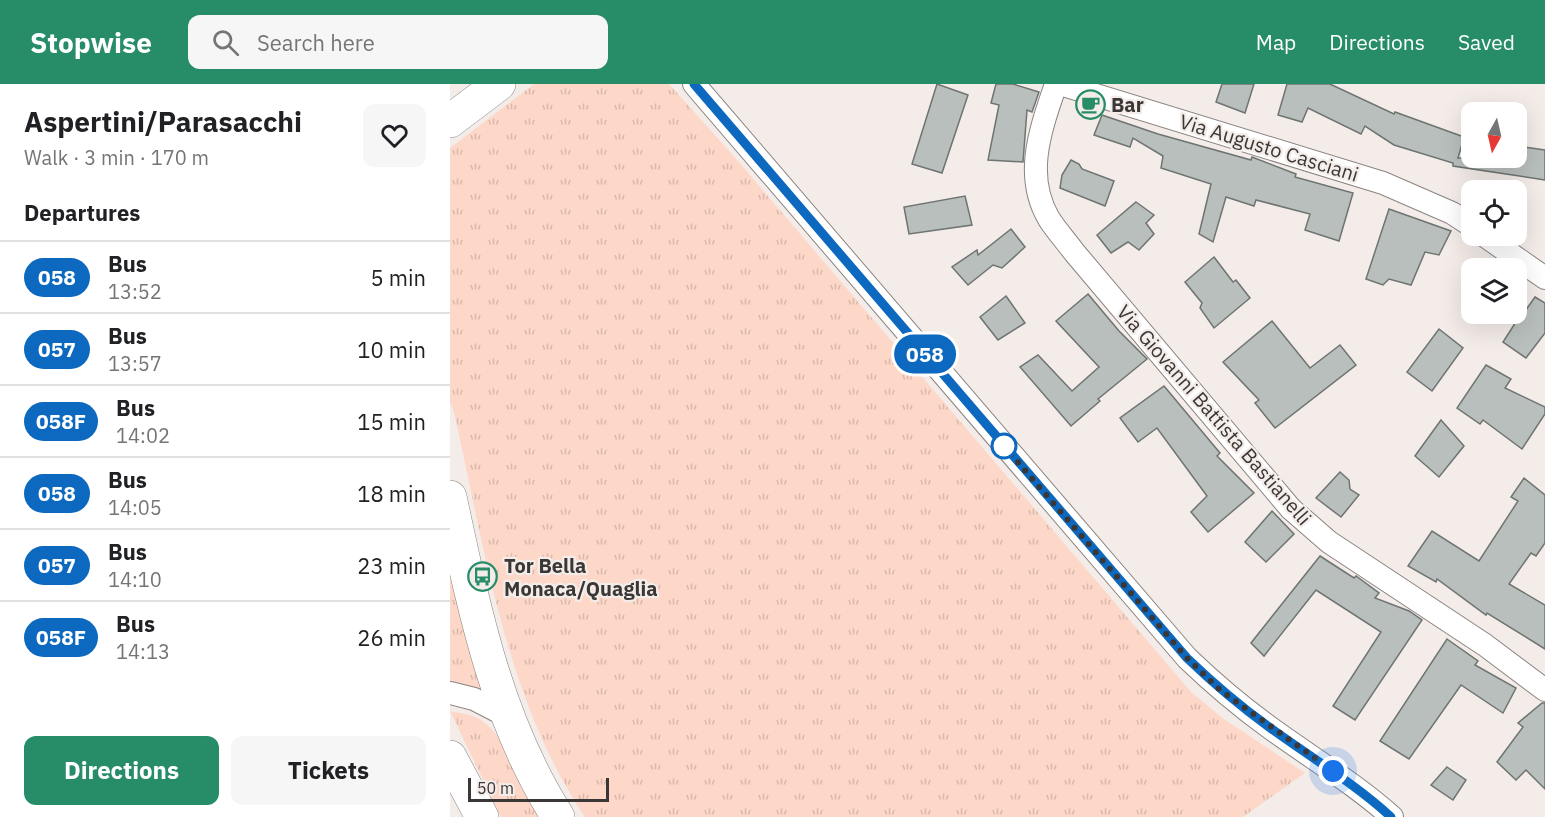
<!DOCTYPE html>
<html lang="en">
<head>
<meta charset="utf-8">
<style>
  :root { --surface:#fff; --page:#f6f6f6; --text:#202124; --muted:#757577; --line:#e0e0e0; --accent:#278d69 }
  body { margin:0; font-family:"IBM Plex Sans",sans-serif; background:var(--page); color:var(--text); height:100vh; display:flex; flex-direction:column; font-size:22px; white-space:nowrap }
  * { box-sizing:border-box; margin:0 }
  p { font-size:20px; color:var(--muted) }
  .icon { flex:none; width:33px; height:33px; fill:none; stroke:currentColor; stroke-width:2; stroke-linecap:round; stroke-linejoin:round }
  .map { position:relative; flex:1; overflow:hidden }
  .sheet { display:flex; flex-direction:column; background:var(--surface); width:450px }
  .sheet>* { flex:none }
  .badge { padding:0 12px; border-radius:20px; font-size:21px; line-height:39px }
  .needle { width:39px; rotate:188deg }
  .tools { position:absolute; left:1011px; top:18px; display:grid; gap:12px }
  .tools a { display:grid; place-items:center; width:66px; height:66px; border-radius:12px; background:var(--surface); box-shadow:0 6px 24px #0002; font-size:30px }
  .scale { position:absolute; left:18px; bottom:15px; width:141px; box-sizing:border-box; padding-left:6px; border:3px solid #3a3736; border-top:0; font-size:16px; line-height:21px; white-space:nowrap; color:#3a3736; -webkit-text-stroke:4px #f4ece9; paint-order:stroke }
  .you { position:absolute; width:30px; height:30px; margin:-15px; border:4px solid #fff; border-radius:50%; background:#1a73e8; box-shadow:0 0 0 9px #1a73e833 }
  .map>.badge { position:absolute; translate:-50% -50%; box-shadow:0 0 0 3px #fff }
  h2 { padding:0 24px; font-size:22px; line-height:54px }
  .round { display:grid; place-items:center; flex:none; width:63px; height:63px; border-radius:12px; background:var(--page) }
  .head { display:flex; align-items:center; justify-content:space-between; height:102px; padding:0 24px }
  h1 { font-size:28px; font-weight:800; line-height:45px }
  .action { display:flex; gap:12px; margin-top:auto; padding:12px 24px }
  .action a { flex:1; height:69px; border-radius:12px; background:var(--accent); color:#fff; font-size:24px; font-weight:800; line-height:69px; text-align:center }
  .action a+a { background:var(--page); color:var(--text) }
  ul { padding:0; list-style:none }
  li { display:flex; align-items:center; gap:18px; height:72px; padding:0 24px; border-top:2px solid var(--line) }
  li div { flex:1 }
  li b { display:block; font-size:22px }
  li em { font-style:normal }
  li .badge { min-width:66px; font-weight:700; text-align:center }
  header { display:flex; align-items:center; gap:36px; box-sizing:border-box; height:84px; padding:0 30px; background:var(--accent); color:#fff }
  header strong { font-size:28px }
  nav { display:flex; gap:33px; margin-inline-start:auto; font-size:21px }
  .search { width:420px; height:54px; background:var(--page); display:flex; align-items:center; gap:15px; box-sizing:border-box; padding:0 21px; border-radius:12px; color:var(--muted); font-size:22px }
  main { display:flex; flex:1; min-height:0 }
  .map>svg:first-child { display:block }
  .grass { fill:url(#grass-tufts) }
  .building { fill:#b9bfbc; stroke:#6e7471; stroke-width:1.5 }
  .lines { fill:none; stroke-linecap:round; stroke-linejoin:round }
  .minor-casing { stroke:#8b8481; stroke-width:24 }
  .primary-casing { stroke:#8b8481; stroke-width:34 }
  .minor { stroke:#fff; stroke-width:22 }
  .primary { stroke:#fff; stroke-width:33 }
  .line-casing { stroke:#fff; stroke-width:14 }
  .line { stroke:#0c69bf; stroke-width:9 }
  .walk { stroke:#3a3736; stroke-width:6; stroke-dasharray:0 10.8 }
  .stop-dot { fill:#fff; stroke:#0c69bf; stroke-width:3 }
  .labels { text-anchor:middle; stroke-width:4.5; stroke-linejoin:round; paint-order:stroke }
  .poi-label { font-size:20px; font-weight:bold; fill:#3a3736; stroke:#f4ece9; text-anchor:start }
  .street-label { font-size:20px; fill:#3a3736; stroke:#f4ece9 }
</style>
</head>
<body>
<header>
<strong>Stopwise</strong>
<div class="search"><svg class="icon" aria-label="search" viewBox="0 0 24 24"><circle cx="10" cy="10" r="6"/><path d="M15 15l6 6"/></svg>Search here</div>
<nav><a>Map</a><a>Directions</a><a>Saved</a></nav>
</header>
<main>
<section class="sheet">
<div class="head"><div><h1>Aspertini/Parasacchi</h1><p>Walk · 3 min · 170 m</p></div><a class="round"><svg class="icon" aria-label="heart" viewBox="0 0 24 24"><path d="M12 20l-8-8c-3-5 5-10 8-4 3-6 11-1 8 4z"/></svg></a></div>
<h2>Departures</h2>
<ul>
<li><span class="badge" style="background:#0c69bf;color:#fff">058</span><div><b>Bus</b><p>13:52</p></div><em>5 min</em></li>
<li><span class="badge" style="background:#0c69bf;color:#fff">057</span><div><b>Bus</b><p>13:57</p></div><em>10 min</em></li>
<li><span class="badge" style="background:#0c69bf;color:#fff">058F</span><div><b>Bus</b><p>14:02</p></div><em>15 min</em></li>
<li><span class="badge" style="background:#0c69bf;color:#fff">058</span><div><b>Bus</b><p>14:05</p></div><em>18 min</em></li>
<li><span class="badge" style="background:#0c69bf;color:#fff">057</span><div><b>Bus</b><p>14:10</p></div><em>23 min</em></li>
<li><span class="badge" style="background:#0c69bf;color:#fff">058F</span><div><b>Bus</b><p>14:13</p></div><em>26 min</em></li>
</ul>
<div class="action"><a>Directions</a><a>Tickets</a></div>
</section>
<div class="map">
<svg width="1095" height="733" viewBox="0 0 1095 733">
  <defs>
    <pattern id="grass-tufts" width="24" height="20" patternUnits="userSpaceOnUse" patternTransform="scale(1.5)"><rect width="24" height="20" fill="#fdd7c8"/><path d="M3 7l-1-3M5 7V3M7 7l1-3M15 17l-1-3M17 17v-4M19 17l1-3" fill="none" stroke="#dab9ac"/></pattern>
  </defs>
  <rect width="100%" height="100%" fill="#f4ece9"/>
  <g class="grass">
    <path d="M84,0H219L288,77L741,608L774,635L855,689L793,733H135C56,617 34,462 4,328L0,318V64Z"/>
    <path d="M0,461L35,607L0,598Z"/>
    <path d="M0,627C9,629 20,630 28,634C56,650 76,704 91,733H51Z"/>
  </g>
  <g class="building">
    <path d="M487,0L518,11L492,89L462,80Z"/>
    <path d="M546,0H563L589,8L582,28L577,26L573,78L538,76L549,21L541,19Z"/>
    <path d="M772,0H804L795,29L766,18Z"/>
    <path d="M837,0H880L944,30L945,28L1014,53L1008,74H1066V62L1095,66V96L1003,82V79L944,61L915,42L911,50L858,24L852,38L828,31Z"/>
    <path d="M652,31L708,50L801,76L802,73L846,90L845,93L903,109L889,157L855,146L860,130L806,116L804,122L776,113L763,158L749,150L761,100L711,84L713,72L683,54L680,63L644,51Z"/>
    <path d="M621,76L629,80L632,85L664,97L655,122L610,104L612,91Z"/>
    <path d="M515,112L522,141L459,150L454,123Z"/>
    <path d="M686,118L704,131L696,139L704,150L689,166L678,158L661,169L647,151Z"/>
    <path d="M939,125L1001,147L989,171L975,168L961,201L939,195L933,201L916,195Z"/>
    <path d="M561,145L575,163L552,184L543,181L518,201L502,183L527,166L528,171Z"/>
    <path d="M764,173L783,198L786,196L800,214L764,244L750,224L752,219L735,198Z"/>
    <path d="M638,210L669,247L697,275L648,315L650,317L621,342L570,283L588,271L622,307L649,283L606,237Z"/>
    <path d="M556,212L575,239L548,256L530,233Z"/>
    <path d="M1085,213L1095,219V249L1076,274L1053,258L1071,230H1073Z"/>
    <path d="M822,237L860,284L890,261L906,281L825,344L805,319L809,316L773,278Z"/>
    <path d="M989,245L1013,264L982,307L957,288Z"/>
    <path d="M1036,281L1061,295L1055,304L1095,323V330L1072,365L1033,336L1030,340L1007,324Z"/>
    <path d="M714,302L770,369L767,372L804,409L758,448L741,428L757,412L707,344L688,358L670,334Z"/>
    <path d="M991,336L1014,362L989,393L965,372Z"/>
    <path d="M890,388L899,396L900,405L909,411L891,433L866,414Z"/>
    <path d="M1074,394L1095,411V459L1086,472L1081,469L1059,500L1095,521V565L1037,529L1036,531L987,495L986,498L958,482L982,447L1029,477L1068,417L1061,413Z"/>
    <path d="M822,427L844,450L816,478L795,458Z"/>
    <path d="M870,472L904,494L906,492L929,509L925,514L959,527L972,536L905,636L883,622L931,548L866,506L814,572L801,559Z"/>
    <path d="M997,555L1028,577L1025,581L1066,604L1053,629L1011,601L959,675L930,657Z"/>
    <path d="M1092,619H1095V705L1076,686L1066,696L1047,678L1073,643L1068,639Z"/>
    <path d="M997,683L1016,696L1003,716L981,701Z"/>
  </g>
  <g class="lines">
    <defs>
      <g id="minor">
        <path d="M244,0L737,574C763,599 790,622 819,643C860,673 904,699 942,733"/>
        <path d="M606,0C591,44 573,91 599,135C606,146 616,157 624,168L841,425L879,458L1035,561L1095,606"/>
        <path d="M610,0L933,99L1002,129L1022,142"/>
        <path d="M1035,152L1095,194"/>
        <path d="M0,609L24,615L57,632"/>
      </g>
      <g id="primary">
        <path d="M0,37L49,0"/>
        <path d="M0,413C24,524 46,636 108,733"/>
        <path d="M0,673L32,733"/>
      </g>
    </defs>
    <use href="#minor" class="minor-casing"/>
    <use href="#primary" class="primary-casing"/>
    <use href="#minor" class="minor"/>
    <use href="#primary" class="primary"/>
  </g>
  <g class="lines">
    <defs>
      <path id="line" d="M244,0L737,574C763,599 790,622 819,643C860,673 904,699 941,733"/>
    </defs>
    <use href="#line" class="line-casing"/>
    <use href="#line" class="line"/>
    <path class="walk" d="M554,362L737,574L770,606L883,687"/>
  </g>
  <defs>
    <symbol id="cafe-ring" viewBox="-11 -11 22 22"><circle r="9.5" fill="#f4ece9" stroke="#278d69" stroke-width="1.5"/><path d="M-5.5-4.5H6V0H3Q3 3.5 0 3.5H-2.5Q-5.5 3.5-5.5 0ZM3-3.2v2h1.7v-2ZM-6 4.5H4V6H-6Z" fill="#278d69"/></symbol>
    <symbol id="bus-ring" viewBox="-11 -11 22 22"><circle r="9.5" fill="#f4ece9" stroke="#278d69" stroke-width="1.5"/><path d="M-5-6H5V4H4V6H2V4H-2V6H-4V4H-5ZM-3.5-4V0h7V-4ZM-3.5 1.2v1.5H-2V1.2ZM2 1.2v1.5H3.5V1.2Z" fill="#278d69"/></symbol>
  </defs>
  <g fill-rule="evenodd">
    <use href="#cafe-ring" x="624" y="4" width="33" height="33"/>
    <use href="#bus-ring" x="16" y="476" width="33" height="33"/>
  </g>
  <circle class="stop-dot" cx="554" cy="362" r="12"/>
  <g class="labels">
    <g class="poi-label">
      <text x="661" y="28">Bar</text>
      <text x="54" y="489">Tor Bella<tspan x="54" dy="23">Monaca/Quaglia</tspan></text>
    </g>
    <g class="street-label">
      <text transform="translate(819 64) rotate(17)" y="7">Via Augusto Casciani</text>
      <text transform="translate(764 331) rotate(49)" y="7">Via Giovanni Battista Bastianelli</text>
    </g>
  </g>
</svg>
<div class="tools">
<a><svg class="needle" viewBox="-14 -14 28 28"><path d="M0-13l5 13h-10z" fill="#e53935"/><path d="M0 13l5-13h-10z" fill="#757577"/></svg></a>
<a><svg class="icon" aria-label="locate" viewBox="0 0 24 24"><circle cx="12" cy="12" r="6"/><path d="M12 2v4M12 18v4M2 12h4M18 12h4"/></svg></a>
<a><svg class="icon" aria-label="layers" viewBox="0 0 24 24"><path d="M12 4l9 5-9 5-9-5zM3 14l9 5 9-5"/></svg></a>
</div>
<div class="scale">50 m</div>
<div class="you" style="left:883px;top:687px"></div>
<b class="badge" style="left:475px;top:270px;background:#0c69bf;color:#fff">058</b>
</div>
</main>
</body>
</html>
